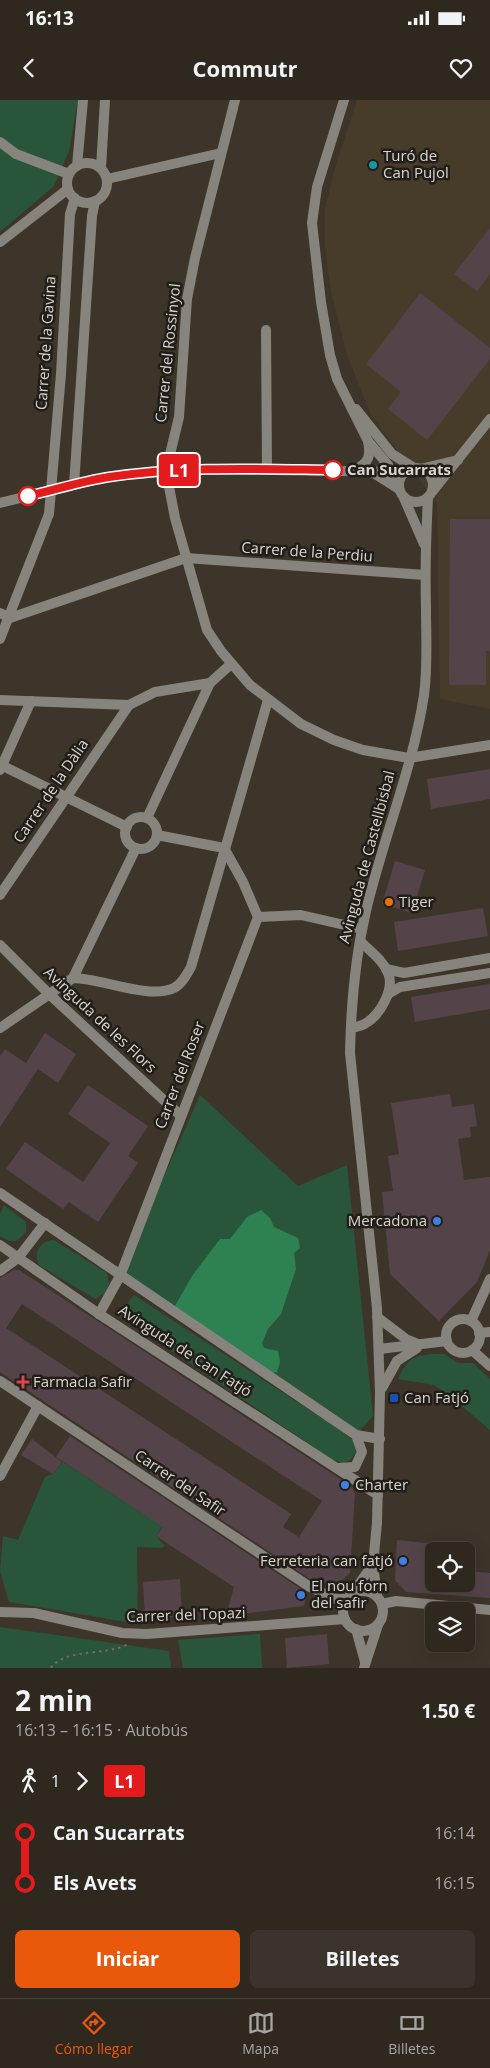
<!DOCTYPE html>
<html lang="es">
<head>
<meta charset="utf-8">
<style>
  :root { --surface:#2e281f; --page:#3a342c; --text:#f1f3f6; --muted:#a7a6a4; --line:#49443d; --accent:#ea580c }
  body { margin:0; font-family:"Open Sans",sans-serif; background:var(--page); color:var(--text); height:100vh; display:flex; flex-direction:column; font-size:19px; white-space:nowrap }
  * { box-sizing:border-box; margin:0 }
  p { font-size:16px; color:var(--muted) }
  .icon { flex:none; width:28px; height:28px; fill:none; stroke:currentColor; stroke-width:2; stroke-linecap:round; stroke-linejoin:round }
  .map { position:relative; height:1568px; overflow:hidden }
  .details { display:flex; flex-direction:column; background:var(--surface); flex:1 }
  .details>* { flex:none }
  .badge { padding:0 10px; border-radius:4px; font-size:18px; line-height:32px }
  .tools { position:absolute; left:425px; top:1442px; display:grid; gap:10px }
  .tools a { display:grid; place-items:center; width:50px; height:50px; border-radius:8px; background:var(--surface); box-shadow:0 5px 20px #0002,0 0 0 1px var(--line); font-size:25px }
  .map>.badge { position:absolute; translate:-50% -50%; box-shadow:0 0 0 2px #fff }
  .legs { display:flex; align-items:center; gap:8px; height:55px; padding:0 15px; font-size:16px }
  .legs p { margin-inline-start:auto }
  .summary { display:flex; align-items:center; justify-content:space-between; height:85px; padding:0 15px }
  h1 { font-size:28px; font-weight:700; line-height:38px }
  .cta { display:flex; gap:10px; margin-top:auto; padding:10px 15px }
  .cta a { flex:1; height:58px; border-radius:8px; background:var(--accent); color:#fff; font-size:20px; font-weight:700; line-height:58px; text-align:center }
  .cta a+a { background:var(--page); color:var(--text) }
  ul { padding:0 15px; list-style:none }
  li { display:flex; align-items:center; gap:18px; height:50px; font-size:19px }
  li i { display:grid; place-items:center; width:8px; height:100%; margin:0 6px; background:currentColor }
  li i::after { content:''; width:12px; height:12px; margin:-6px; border:4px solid; border-radius:50%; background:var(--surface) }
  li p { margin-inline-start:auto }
  li:first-child i { background:linear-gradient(#0000 50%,currentColor 0) }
  li:last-child i { background:linear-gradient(currentColor 50%,#0000 0) }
  .status { display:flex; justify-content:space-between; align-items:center; height:35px; padding:0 25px; background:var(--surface); direction:ltr }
  .status svg { height:14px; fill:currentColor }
  header { display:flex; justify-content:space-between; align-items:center; height:65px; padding:0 15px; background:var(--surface); font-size:22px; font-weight:700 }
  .tab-bar { display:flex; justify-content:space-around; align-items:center; height:70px; border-top:1px solid var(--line); background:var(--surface); font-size:14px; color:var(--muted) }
  .tab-bar a { display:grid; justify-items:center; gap:2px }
  .tab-bar .on { color:var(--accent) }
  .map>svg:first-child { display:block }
  .built { fill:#473c2a }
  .green { fill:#29563b }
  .forest { fill:#2e8153 }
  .building { fill:#544449; fill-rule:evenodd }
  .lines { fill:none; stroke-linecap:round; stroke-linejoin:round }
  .path { stroke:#736c62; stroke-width:2; stroke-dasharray:2.5 4; stroke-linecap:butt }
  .minor { stroke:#87847e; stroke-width:10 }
  .line-1-casing { stroke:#fff; stroke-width:11 }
  .line-1 { stroke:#e31b1d; stroke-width:8 }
  .culture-dot { fill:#0f9aa8; stroke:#211d18; stroke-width:2 }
  .stop-1-dot { fill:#fff; stroke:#e31b1d; stroke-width:2.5 }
  .food-dot { fill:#e8710a; stroke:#211d18; stroke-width:2 }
  .shop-dot { fill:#3f7fe0; stroke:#211d18; stroke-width:2 }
  .health-dot { fill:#e0444e; stroke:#211d18; stroke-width:2 }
  .transit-dot { fill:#1a4fb4; stroke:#211d18; stroke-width:2 }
  .labels { text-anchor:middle; stroke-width:5; stroke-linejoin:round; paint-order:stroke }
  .poi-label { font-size:15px; fill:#dad5ce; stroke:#211d18; text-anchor:start }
  .street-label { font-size:15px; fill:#dad5ce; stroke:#211d18 }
  .stop-label { font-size:15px; font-weight:bold; fill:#dad5ce; stroke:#211d18; text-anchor:start }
</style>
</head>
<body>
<div class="status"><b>16:13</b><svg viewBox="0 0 49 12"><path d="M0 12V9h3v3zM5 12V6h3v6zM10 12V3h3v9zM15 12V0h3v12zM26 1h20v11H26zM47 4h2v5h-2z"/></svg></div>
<header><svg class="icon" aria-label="back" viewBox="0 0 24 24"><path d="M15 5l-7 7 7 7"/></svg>Commutr<svg class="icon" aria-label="heart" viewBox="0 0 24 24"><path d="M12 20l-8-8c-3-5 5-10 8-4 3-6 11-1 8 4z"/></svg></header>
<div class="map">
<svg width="490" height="1568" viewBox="0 0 490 1568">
  <rect width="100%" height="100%" fill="#3d3529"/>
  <path class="built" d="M357,0H490V609L440,599L437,403L371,315L347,255L331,192L325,147V109L334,71Z"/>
  <g class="green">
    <path d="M0,0H78L69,51L54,86L0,132Z"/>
    <path d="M200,995L298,1086L347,1065L373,1316L356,1335L120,1176Z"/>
    <path d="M4,1105L26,1122V1132L17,1141H9L0,1136V1114Z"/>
    <path d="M54,1140L107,1173L109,1184L104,1194L95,1199L39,1165C33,1152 40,1141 54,1140Z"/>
    <path d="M134,1195L340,1330L355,1342L357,1351L350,1360L343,1363L333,1360L118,1215Z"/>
    <path d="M444,1254L458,1263H473L490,1279V1330L449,1295L434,1285L398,1279C408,1255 419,1254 444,1254Z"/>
    <path d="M63,1362L148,1417L162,1396L175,1407L156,1436L165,1446L162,1448L137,1447L138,1524L9,1502L0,1471L3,1436L18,1440L45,1377L53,1374Z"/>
    <path d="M0,1527L169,1551L171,1568H0Z"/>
    <path d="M260,1534L262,1568H183L178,1540Z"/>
  </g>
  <path class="forest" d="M261,1110L270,1118L274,1127L298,1138L300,1148L294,1153L296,1169L281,1214L268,1229L262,1243L264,1248L278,1251L280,1262L277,1272L270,1273L175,1206L192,1176L220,1139H230L247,1117Z"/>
  <g class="building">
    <path d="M490,128V174L477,191L454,174Z"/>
    <path d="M420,193L490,248V259L427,340L388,309L401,292L366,264Z"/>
    <path d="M450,419H490V551H486V585H449Z"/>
    <path d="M490,669V699L431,709L427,679Z"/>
    <path d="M395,761L425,770L412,813L382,804Z"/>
    <path d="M483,808L488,836L398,851L394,822Z"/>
    <path d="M490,884V909L415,922L411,897Z"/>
    <path d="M45,933L76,954L58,983L38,969L0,1027V956L5,949L26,963Z"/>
    <path d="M88,985L148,1026L128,1056L138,1063L98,1122L69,1102L63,1109L6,1069L25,1042L83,1082L110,1043L68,1014Z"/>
    <path d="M450,994L452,1007L474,1004L477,1026L470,1027L471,1037L458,1039L464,1080L490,1077V1150L477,1182L439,1221L390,1174L382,1092L393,1091L388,1056L399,1054L391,1003Z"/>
    <path d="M14,1170H19L76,1207L351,1386L355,1393L350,1473L338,1484L313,1481L0,1272V1178ZM22,1204L322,1401L299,1437L283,1427L291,1414L6,1228Z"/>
    <path d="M70,1336L307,1493L304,1506L226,1516L234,1487L156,1436L163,1427L56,1357Z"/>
    <path d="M32,1339L62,1362L53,1374L21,1355Z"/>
    <path d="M397,1440L434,1444V1484H466V1471L490,1473V1498L406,1492L395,1480Z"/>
    <path d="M180,1479L182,1516L145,1519L143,1482Z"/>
    <path d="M327,1534L329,1564L287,1568L285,1538Z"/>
  </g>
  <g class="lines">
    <path class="path" d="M51,1568C64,1548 108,1556 128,1544"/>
    <g class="minor">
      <path d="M235,0L195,158L187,199L179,317L166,371L175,418L207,530L221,551L250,585L301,624L334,640L363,650L409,658L490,645"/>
      <path d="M344,0L317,87L312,123L321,202L330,255L337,279L368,341L388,365L398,383"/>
      <path d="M0,42L16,54L69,74"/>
      <circle cx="87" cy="83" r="20"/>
      <path d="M77,66L83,0"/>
      <path d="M101,68L105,0"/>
      <path d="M107,79L221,53"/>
      <path d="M0,142L68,89"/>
      <path d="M266,230L267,369"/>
      <path d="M356,309L392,354L414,368"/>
      <circle cx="416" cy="385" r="17"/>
      <path d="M420,369L458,360"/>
      <path d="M355,370C369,362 371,357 368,341"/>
      <path d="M372,372L399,389"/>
      <path d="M74,385L92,116L95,101"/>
      <path d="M432,392L490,319"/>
      <path d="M404,398L424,444"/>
      <path d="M0,403L107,377L192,369L405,372"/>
      <path d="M0,513L10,518L186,458L425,475"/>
      <path d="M0,539L49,414L61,274L70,114L75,98"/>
      <path d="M0,600L129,605L155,592L210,583L231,564"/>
      <path d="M3,666L127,727"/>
      <path d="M0,670L31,601"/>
      <circle cx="141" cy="733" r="16"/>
      <path d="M147,718L210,583"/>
      <path d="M157,735L224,748"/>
      <path d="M0,795L129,605"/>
      <path d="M258,817L301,815L362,829"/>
      <path d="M0,845L49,894L181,1016"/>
      <path d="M386,869L404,873L490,858"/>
      <path d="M73,878L136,748"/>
      <path d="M388,894L400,887L490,873"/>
      <path d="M0,928L73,878C101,878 149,900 174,888C182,884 187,874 191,867L268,600"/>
      <path d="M351,928C356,927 362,926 366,923C380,915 395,889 388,873C383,860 370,851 360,841"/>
      <path d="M0,1093L356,1335L380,1339"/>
      <path d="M0,1145L99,1214L378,1395"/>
      <path d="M0,1171L18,1158L45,1123"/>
      <path d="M99,1214L120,1176L258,817L243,782L224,748"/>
      <path d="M377,1217L406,1239L418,1244"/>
      <circle cx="463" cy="1236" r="17"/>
      <path d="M471,1221L490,1179"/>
      <path d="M479,1233L490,1232"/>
      <path d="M379,1249L447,1241"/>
      <path d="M472,1250L490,1266"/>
      <path d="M0,1281L310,1487L336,1499H347"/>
      <path d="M382,1288L397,1261L417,1248"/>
      <path d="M337,1368L355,1367L362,1352L356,1335"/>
      <path d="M0,1376L38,1306"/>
      <circle cx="363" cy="1511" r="20"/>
      <path d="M352,1494L373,1464"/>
      <path d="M377,1496L373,1464L377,1423L380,1292L377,1208L350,953C351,905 355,858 366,811C383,738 413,668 424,595C428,566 426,536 426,508C425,471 426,435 428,398"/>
      <path d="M382,1504L396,1501L490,1510"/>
      <path d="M0,1512L34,1513L122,1533L147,1534L345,1519"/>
      <path d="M356,1529L365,1562"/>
      <path d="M364,1568L378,1525"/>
    </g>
  </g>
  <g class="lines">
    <defs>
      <path id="line-1" d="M28,396C55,390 82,381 109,377C183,366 258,369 333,370"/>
    </defs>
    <use href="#line-1" class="line-1-casing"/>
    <use href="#line-1" class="line-1"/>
  </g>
  <circle class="culture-dot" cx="373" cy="65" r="5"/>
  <g class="stop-1-dot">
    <circle cx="333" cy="370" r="9"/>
    <circle cx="28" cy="396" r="9"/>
  </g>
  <circle class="food-dot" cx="389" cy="802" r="5"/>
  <g class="shop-dot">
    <circle cx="437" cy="1121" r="5"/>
    <circle cx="345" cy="1385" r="5"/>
    <circle cx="403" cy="1461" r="5"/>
    <circle cx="301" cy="1495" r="5"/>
  </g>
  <path class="health-dot" d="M20.5 1274.5h5v5h5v5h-5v5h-5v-5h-5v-5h5z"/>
  <rect class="transit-dot" x="389" y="1293" width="10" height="10" rx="2.5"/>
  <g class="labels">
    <g class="poi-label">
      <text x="383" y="61">Turó de<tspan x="383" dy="17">Can Pujol</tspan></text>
      <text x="399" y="807">Tiger</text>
      <text x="427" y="1126" text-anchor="end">Mercadona</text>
      <text x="33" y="1287">Farmacia Safir</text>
      <text x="404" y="1303">Can Fatjó</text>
      <text x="355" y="1390">Charter</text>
      <text x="393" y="1466" text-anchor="end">Ferreteria can fatjó</text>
      <text x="311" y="1491">El nou forn<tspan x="311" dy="17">del safir</tspan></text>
    </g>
    <g class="street-label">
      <text transform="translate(46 243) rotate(-86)" y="5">Carrer de la Gavina</text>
      <text transform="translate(168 253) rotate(-84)" y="5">Carrer del Rossinyol</text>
      <text transform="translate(307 452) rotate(4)" y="5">Carrer de la Perdiu</text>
      <text transform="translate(51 691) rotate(-56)" y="5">Carrer de la Dàlia</text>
      <text transform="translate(367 757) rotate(-75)" y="5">Avinguda de Castellbisbal</text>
      <text transform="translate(100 920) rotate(43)" y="5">Avinguda de les Flors</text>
      <text transform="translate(180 975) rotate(-69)" y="5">Carrer del Roser</text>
      <text transform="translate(185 1251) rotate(33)" y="5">Avinguda de Can Fatjó</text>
      <text transform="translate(180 1383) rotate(34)" y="5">Carrer del Safir</text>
      <text transform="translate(186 1515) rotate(-2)" y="5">Carrer del Topazi</text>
    </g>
    <g class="stop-label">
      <text x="347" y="375">Can Sucarrats</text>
    </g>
  </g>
</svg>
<div class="tools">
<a><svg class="icon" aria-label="locate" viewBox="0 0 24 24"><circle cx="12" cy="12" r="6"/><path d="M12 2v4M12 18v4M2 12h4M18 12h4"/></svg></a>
<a><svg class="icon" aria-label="layers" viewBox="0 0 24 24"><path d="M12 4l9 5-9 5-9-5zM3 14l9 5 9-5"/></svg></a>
</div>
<b class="badge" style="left:179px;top:370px;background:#e31b1d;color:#fff">L1</b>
</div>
<section class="details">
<div class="summary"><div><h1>2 min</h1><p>16:13 – 16:15 · Autobús</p></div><b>1.50 €</b></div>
<div class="legs"><svg class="icon" aria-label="walk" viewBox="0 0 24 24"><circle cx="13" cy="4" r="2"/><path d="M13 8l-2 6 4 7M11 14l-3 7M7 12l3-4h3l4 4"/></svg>1<svg class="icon" aria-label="forward" viewBox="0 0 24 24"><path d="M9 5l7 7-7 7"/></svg><b class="badge" style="background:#e31b1d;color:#fff">L1</b></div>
<ul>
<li><i style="color:#e31b1d"></i><b>Can Sucarrats</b><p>16:14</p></li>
<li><i style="color:#e31b1d"></i><b>Els Avets</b><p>16:15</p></li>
</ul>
<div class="cta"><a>Iniciar</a><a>Billetes</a></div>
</section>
<nav class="tab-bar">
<a class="on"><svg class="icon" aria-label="directions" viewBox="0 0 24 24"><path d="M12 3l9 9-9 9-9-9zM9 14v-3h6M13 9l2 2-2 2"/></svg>Cómo llegar</a>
<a><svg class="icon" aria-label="map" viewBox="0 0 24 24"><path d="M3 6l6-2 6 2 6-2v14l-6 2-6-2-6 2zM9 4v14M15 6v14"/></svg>Mapa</a>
<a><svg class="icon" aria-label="tickets" viewBox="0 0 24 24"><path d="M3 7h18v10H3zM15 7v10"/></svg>Billetes</a>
</nav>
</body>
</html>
